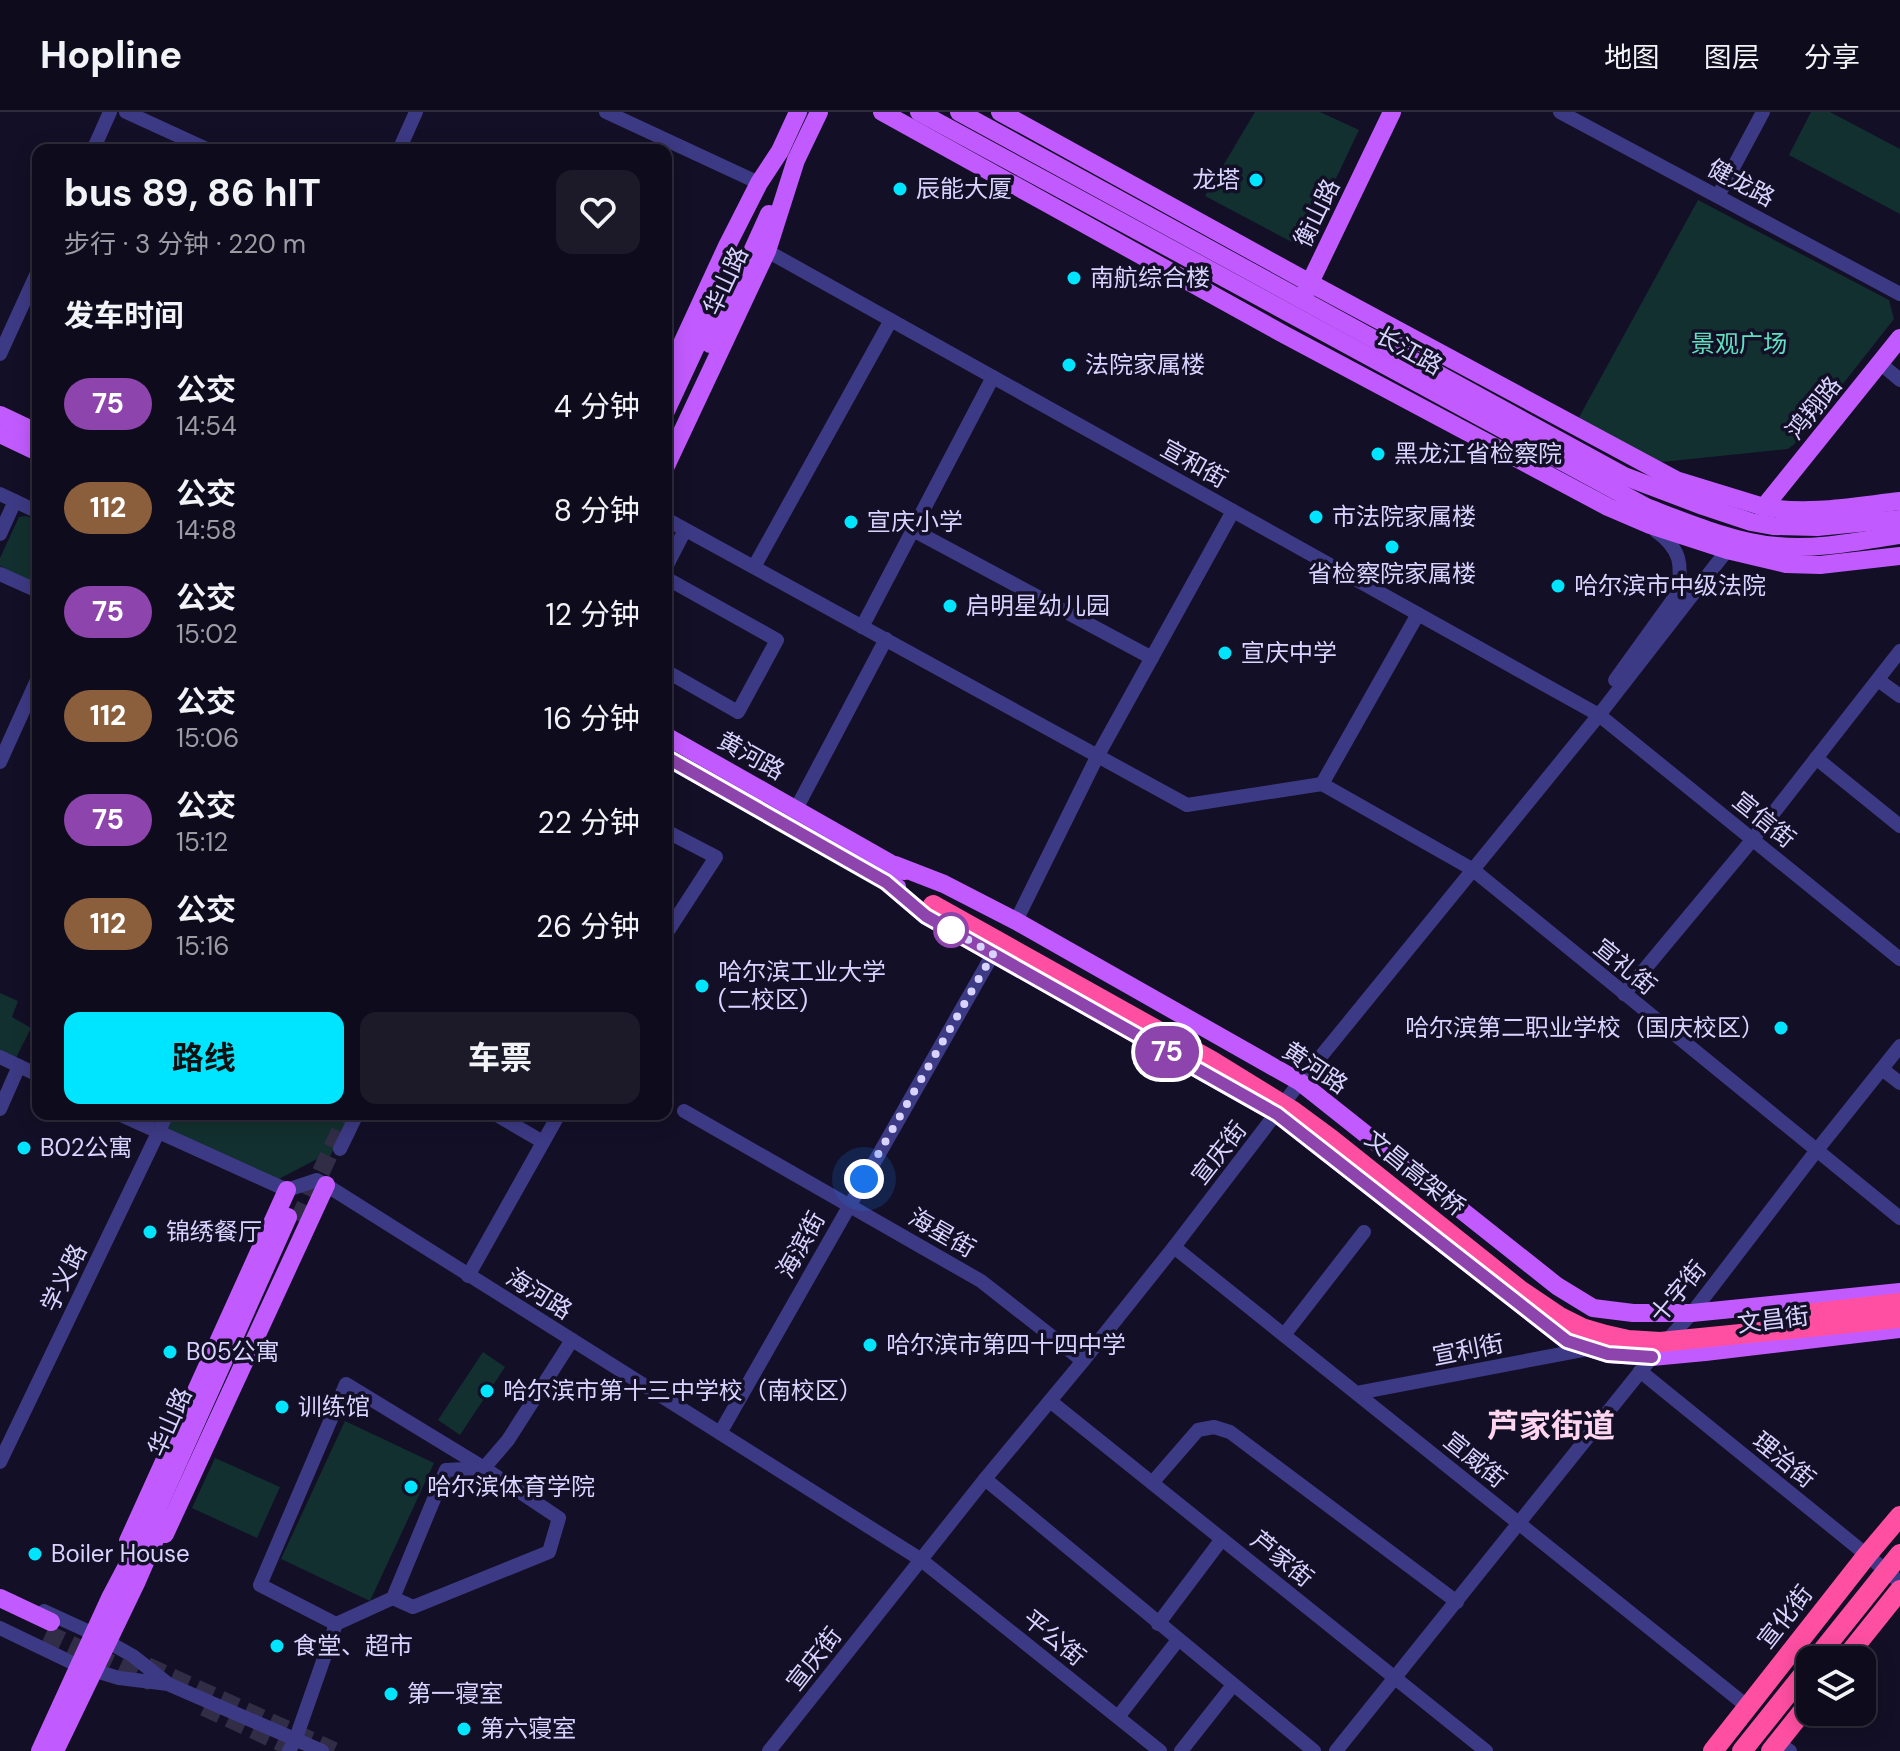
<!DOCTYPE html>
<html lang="zh">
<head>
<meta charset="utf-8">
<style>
  :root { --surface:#0e0b1c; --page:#1c1929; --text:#f1f3f6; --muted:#9b9ba3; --line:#2e2b3b; --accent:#00e5ff }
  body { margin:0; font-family:"DM Sans","Noto Sans SC",sans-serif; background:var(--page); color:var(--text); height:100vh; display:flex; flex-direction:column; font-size:30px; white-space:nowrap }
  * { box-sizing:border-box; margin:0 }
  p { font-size:26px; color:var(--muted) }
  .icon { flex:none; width:44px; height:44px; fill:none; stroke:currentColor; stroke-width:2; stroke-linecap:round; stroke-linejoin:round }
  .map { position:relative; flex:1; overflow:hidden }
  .side { position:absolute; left:32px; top:32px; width:640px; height:976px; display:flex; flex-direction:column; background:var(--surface); border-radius:16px; box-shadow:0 4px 20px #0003,0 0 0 2px var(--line) }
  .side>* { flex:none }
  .badge { padding:0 16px; border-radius:26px; font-size:28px; line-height:52px }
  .tools { position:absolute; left:1796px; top:1534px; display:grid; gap:16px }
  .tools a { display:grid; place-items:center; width:80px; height:80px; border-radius:16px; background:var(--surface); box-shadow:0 4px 20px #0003,0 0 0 2px var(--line); font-size:40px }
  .you { position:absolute; width:40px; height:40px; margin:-20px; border:6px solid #fff; border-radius:50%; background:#1a73e8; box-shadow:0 0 0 12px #1a73e833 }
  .map>.badge { position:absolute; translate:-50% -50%; box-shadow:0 0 0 4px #fff }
  h2 { padding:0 32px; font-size:30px; line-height:72px }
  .round { display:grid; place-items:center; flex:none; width:84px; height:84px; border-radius:16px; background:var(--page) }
  .headline { display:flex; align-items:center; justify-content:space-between; height:136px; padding:0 32px }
  h1 { font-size:38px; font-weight:700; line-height:60px }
  .primary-button { display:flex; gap:16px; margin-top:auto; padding:16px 32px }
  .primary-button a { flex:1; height:92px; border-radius:16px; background:var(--accent); color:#111; font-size:32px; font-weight:700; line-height:92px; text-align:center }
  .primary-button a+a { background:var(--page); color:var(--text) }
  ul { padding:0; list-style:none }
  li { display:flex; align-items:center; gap:24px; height:104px; padding:0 32px }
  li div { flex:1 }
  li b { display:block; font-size:30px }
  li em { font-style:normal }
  li .badge { min-width:88px; font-weight:700; text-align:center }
  header { display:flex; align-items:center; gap:48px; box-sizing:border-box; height:112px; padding:0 40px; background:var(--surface); border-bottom:2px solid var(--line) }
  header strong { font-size:38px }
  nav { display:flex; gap:44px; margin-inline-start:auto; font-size:28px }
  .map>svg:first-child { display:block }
  .green { fill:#12302f }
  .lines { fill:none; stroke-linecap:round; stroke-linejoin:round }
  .major-tunnel { stroke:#312d47; stroke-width:18; stroke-dasharray:18 9; stroke-linecap:butt }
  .minor { stroke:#3d3a85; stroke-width:14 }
  .major { stroke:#c25bff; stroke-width:18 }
  .highway { stroke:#ff4fa3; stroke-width:20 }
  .line-casing { stroke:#fff; stroke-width:18 }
  .line { stroke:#8e44ad; stroke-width:12 }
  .walk { stroke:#d9d4ff; stroke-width:8; stroke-dasharray:0 14.4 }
  .poi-dot { fill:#00e5ff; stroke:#130f26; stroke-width:3 }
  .stop-dot { fill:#fff; stroke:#8e44ad; stroke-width:4 }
  .labels { text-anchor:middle; stroke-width:7; stroke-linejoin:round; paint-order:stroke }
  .poi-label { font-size:24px; fill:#d9d4ff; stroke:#130f26; text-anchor:start }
  .street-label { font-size:24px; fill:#d9d4ff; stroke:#130f26 }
  .park-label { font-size:24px; fill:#5fe0c0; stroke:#130f26 }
  .district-label { font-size:32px; font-weight:bold; fill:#ffd6f0; stroke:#130f26 }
</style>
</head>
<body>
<header>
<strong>Hopline</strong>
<nav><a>地图</a><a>图层</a><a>分享</a></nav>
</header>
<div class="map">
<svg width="1900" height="1639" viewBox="0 0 1900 1639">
  <rect width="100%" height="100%" fill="#130f26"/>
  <g class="green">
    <path d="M1255,0H1320L1359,18L1303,136L1205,84Z"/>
    <path d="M1811,0H1830L1900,37V102L1789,43Z"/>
    <path d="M1698,88L1889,188L1894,207L1798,329L1788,337L1662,350L1646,346L1577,309Z"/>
    <path d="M27,404L38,410V474L0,454V446L19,405Z"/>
    <path d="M0,881L18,889L12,905L31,916L15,948L0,942Z"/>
    <path d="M170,1002H350L327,1051L319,1046L275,1069L163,1017Z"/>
    <path d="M483,1240L505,1255L460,1323L438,1308Z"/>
    <path d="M345,1309L434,1351L370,1489L281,1447Z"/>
    <path d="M215,1346L280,1375L257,1426L192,1396Z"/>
  </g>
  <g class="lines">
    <g class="major-tunnel">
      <path d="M298,1109L348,1002"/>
      <path d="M46,1521L152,1570"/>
      <path d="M147,1554L334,1639"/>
      <path d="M204,1595L299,1639"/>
    </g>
    <g class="minor">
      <path d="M126,0L209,38"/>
      <path d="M606,0L759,71"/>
      <path d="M1560,0L1900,182"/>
      <path d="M93,38L110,0"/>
      <path d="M399,38L416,0"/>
      <path d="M1718,84L1763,0"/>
      <path d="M767,139L1599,603L1900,847"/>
      <path d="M0,242L38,159"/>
      <path d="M1881,252L1900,268"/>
      <path d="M0,382L38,400"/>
      <path d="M666,407L1187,693L1322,672L1472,757L1900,1106"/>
      <path d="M913,418L1152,546"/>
      <path d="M0,422L15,389"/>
      <path d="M666,455L685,418"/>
      <path d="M754,455L891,208"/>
      <path d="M0,462L38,479"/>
      <path d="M666,466L777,528L738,600L666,559"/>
      <path d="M862,515L993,265"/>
      <path d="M1615,568L1677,482C1683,453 1681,437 1656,419"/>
      <path d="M1878,568L1900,584"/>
      <path d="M1816,646L1900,714"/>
      <path d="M0,650L38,566"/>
      <path d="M1322,672L1418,502"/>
      <path d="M796,697L886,527"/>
      <path d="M666,719L716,745L666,822"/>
      <path d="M1016,809L1098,643L1233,399"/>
      <path d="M1624,882L1753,727L1900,539"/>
      <path d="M0,945L38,963"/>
      <path d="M1882,957L1900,971"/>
      <path d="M0,997L19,954"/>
      <path d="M684,999L981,1169L1083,1249"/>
      <path d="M119,1002L287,1078L317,1068L326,1073L920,1447L1160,1639"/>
      <path d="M495,1002L543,1030"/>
      <path d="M340,1037L357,1002"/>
      <path d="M1174,1135L1748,1595"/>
      <path d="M468,1164L559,1002"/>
      <path d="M1284,1223L1364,1120"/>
      <path d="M1640,1259L1900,1470"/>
      <path d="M1357,1281L1588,1237"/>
      <path d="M1050,1289L1486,1639"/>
      <path d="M720,1321L993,842"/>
      <path d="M0,1350L167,1002"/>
      <path d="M985,1367L1314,1639"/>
      <path d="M1152,1371L1198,1318L1214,1315L1230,1320L1457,1490"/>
      <path d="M44,1499L94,1522L133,1544L167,1571"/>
      <path d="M336,1512L260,1473L346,1272L484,1356L559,1406L549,1440L413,1495L393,1486"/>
      <path d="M1158,1512L1222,1427"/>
      <path d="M0,1516L79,1554L119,1566L168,1572L322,1639"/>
      <path d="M1118,1605L1178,1528"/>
      <path d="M1787,1637L1790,1639"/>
      <path d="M289,1639L296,1626L336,1512L393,1486L446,1358L484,1356L508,1328L572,1228"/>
      <path d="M769,1639L985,1367L1083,1249L1174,1135L1300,970L1599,603L1732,432"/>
      <path d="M1181,1639L1233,1573"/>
      <path d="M1336,1639L1652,1245L1692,1201L1817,1038L1900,934"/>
    </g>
    <g class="major">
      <path d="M882,0L1285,223L1608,395L1650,413L1727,438L1786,452L1820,453L1900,444"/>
      <path d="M919,0L1646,395C1685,410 1735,431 1777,434C1817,438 1860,429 1900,423"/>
      <path d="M959,0L1624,364L1703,394L1751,410L1773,414L1817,415L1900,407"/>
      <path d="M1000,0L1310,171L1676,368L1764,395C1809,403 1855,394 1900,389"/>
      <path d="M1305,181L1392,0"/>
      <path d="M710,232L769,102"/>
      <path d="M666,266L727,134L759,71L780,39L798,0"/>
      <path d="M666,299L707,211"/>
      <path d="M0,303L38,321"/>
      <path d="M0,322L38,340"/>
      <path d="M666,354L767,139L796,48L819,0"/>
      <path d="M1764,395L1900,226"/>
      <path d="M666,624L904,759"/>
      <path d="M666,645L897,775"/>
      <path d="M895,753L944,772L1016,809L1300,970L1557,1174L1593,1196L1633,1201H1692L1900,1180"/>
      <path d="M886,770L926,804L1277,1002L1567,1229L1608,1242L1652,1245L1705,1240L1900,1217"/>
      <path d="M165,1422L326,1073"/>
      <path d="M128,1429L287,1078"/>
      <path d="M0,1486L51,1510"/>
      <path d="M40,1639L110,1486L158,1395L288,1105"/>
      <path d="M55,1639L137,1469L164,1407"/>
    </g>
    <g class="highway">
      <path d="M933,793L1212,949L1293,999L1331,1027L1520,1178L1560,1205L1582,1216L1606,1223L1628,1228L1660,1230L1900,1206"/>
      <path d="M1789,1204L1900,1191"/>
      <path d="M1815,1548L1900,1442"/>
      <path d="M1844,1548L1900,1478"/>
      <path d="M1713,1639L1867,1443L1900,1404"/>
      <path d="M1742,1639L1810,1554"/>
      <path d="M1771,1639L1810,1590"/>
    </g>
  </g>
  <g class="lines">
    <defs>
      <path id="line" d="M666,645L886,770L926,804L1277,1002L1567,1229L1608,1242L1652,1245"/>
    </defs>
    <use href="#line" class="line-casing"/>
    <use href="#line" class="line"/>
    <path class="walk" d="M864,1067L993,842L948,816L951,818"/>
  </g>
  <g class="poi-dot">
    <circle cx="1256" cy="68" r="8"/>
    <circle cx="900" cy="77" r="8"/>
    <circle cx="1074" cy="166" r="8"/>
    <circle cx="1069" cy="253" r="8"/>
    <circle cx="1378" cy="342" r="8"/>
    <circle cx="1316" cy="405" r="8"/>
    <circle cx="851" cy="410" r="8"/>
    <circle cx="1392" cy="435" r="8"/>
    <circle cx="1558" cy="474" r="8"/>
    <circle cx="950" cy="494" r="8"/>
    <circle cx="1225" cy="541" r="8"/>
    <circle cx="702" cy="874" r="8"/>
    <circle cx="1781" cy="916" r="8"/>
    <circle cx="24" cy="1036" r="8"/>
    <circle cx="150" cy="1120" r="8"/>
    <circle cx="870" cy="1233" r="8"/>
    <circle cx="170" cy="1240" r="8"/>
    <circle cx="487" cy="1279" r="8"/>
    <circle cx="282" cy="1295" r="8"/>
    <circle cx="411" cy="1375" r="8"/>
    <circle cx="35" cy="1442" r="8"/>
    <circle cx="277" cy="1534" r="8"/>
    <circle cx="391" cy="1582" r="8"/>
    <circle cx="464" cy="1617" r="8"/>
  </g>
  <circle class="stop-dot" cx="951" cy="818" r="16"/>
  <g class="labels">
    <g class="poi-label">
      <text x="1240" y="76" text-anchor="end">龙塔</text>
      <text x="916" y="85">辰能大厦</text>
      <text x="1090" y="174">南航综合楼</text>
      <text x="1085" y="261">法院家属楼</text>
      <text x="1394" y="350">黑龙江省检察院</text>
      <text x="1332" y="413">市法院家属楼</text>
      <text x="867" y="418">宣庆小学</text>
      <text x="1392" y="470" text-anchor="middle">省检察院家属楼</text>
      <text x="1574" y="482">哈尔滨市中级法院</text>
      <text x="966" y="502">启明星幼儿园</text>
      <text x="1241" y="549">宣庆中学</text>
      <text x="718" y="868">哈尔滨工业大学<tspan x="718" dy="28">(二校区)</tspan></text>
      <text x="1765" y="924" text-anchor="end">哈尔滨第二职业学校（国庆校区）</text>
      <text x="40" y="1044">B02公寓</text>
      <text x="166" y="1128">锦绣餐厅</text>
      <text x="886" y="1241">哈尔滨市第四十四中学</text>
      <text x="186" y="1248">B05公寓</text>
      <text x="503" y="1287">哈尔滨市第十三中学校（南校区）</text>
      <text x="298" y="1303">训练馆</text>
      <text x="427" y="1383">哈尔滨体育学院</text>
      <text x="51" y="1450">Boiler House</text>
      <text x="293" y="1542">食堂、超市</text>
      <text x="407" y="1590">第一寝室</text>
      <text x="480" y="1625">第六寝室</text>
    </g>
    <g class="street-label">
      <text transform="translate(1741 71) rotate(28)" y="8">健龙路</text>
      <text transform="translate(1317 101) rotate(-64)" y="8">衡山路</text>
      <text transform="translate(726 169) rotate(-65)" y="8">华山路</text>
      <text transform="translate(1409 239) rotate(29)" y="8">长江路</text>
      <text transform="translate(1814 296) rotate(-51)" y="8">鸿翔路</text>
      <text transform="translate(1194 352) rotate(29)" y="8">宣和街</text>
      <text transform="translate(751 644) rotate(29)" y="8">黄河路</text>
      <text transform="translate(1764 708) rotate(39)" y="8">宣信街</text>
      <text transform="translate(1625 855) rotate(39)" y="8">宣礼街</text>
      <text transform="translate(1315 956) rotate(34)" y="8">黄河路</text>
      <text transform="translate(1219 1041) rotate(-52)" y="8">宣庆街</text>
      <text transform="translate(1415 1061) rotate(39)" y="8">文昌高架桥</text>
      <text transform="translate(942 1121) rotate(30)" y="8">海星街</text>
      <text transform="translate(801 1133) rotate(-61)" y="8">海滨街</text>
      <text transform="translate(64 1166) rotate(-64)" y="8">学义路</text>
      <text transform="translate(1678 1180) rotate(-50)" y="8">十字街</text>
      <text transform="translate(539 1182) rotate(32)" y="8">海河路</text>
      <text transform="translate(1773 1208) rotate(-7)" y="8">文昌街</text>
      <text transform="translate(1468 1238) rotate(-11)" y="8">宣利街</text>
      <text transform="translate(170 1310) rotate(-66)" y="8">华山路</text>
      <text transform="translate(1475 1348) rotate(39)" y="8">宣威街</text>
      <text transform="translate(1784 1348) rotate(39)" y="8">理治街</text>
      <text transform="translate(1282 1447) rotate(39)" y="8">芦家街</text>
      <text transform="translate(1785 1505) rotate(-52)" y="8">宣化街</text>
      <text transform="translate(1054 1526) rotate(39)" y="8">平公街</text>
      <text transform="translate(814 1547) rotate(-52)" y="8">宣庆街</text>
    </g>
    <g class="park-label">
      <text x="1739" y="240">景观广场</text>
    </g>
    <g class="district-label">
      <text x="1551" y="1325">芦家街道</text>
    </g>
  </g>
</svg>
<div class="tools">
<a><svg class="icon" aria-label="layers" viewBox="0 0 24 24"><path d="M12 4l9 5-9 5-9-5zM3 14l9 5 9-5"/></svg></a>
</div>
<div class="you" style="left:864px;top:1067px"></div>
<b class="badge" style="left:1167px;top:940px;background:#8e44ad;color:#fff">75</b>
<section class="side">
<div class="headline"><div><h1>bus 89, 86 hIT</h1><p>步行 · 3 分钟 · 220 m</p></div><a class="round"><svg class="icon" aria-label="heart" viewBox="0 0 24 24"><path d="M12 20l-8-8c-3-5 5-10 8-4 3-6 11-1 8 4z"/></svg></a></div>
<h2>发车时间</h2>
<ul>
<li><span class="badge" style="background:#8e44ad;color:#fff">75</span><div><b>公交</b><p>14:54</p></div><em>4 分钟</em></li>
<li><span class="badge" style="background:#8b5e3c;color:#fff">112</span><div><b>公交</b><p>14:58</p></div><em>8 分钟</em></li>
<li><span class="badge" style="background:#8e44ad;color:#fff">75</span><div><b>公交</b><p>15:02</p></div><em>12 分钟</em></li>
<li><span class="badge" style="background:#8b5e3c;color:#fff">112</span><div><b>公交</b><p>15:06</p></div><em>16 分钟</em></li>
<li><span class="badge" style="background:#8e44ad;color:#fff">75</span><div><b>公交</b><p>15:12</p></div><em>22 分钟</em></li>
<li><span class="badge" style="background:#8b5e3c;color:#fff">112</span><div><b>公交</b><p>15:16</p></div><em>26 分钟</em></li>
</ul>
<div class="primary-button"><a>路线</a><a>车票</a></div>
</section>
</div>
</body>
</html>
